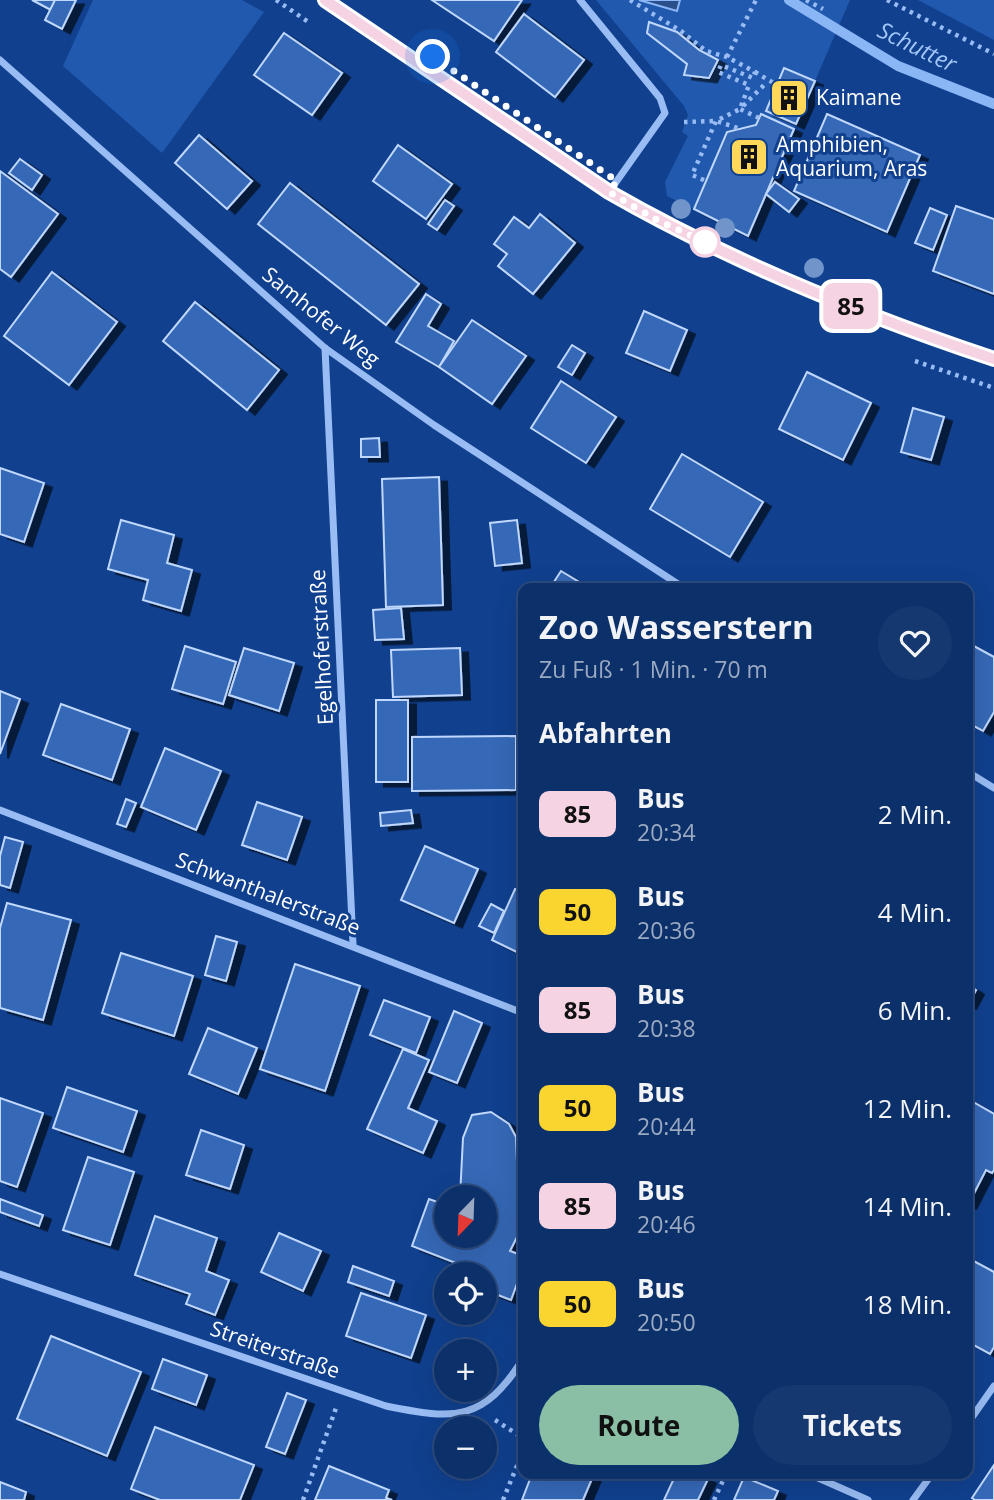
<!DOCTYPE html>
<html lang="de">
<head>
<meta charset="utf-8">
<style>
  :root { --surface:#0c306a; --page:#153870; --text:#f1f3f6; --muted:#9aa9c1; --line:#2c4b7e; --accent:#8abfa5 }
  body { margin:0; font-family:"Open Sans",sans-serif; background:var(--page); color:var(--text); height:100vh; display:flex; flex-direction:column; font-size:26px; white-space:nowrap }
  * { box-sizing:border-box; margin:0 }
  p { font-size:23px; color:var(--muted) }
  .icon { flex:none; width:38px; height:38px; fill:none; stroke:currentColor; stroke-width:2; stroke-linecap:round; stroke-linejoin:round }
  .map { position:relative; flex:1; overflow:hidden }
  .drawer { position:absolute; left:518px; top:583px; width:455px; height:896px; display:flex; flex-direction:column; background:var(--surface); border-radius:14px; box-shadow:0 7px 28px #0002,0 0 0 2px var(--line) }
  .drawer>* { flex:none }
  .badge { padding:0 14px; border-radius:10px; font-size:24px; line-height:46px }
  .needle { width:46px; rotate:203deg }
  .controls { position:absolute; left:434px; top:1185px; display:grid; gap:14px }
  .controls a { display:grid; place-items:center; width:63px; height:63px; border-radius:50%; background:var(--surface); box-shadow:0 7px 28px #0002,0 0 0 2px var(--line); font-size:35px }
  .you { position:absolute; width:35px; height:35px; margin:-18px; border:5px solid #fff; border-radius:50%; background:#1a73e8; box-shadow:0 0 0 10px #1a73e833 }
  .map>.badge { position:absolute; translate:-50% -50%; box-shadow:0 0 0 4px #fff }
  h2 { padding:0 21px; font-size:26px; line-height:63px }
  .round { display:grid; place-items:center; flex:none; width:74px; height:74px; border-radius:37px; background:var(--page) }
  .overview { display:flex; align-items:center; justify-content:space-between; height:119px; padding:0 21px }
  h1 { font-size:33px; font-weight:700; line-height:52px }
  .primary-button { display:flex; gap:14px; margin-top:auto; padding:14px 21px }
  .primary-button a { flex:1; height:80px; border-radius:42px; background:var(--accent); color:#111; font-size:28px; font-weight:700; line-height:80px; text-align:center }
  .primary-button a+a { background:var(--page); color:var(--text) }
  ul { padding:0; list-style:none }
  li { display:flex; align-items:center; gap:21px; height:98px; padding:0 21px }
  li div { flex:1 }
  li b { display:block; font-size:26px }
  li em { font-style:normal }
  li .badge { min-width:77px; font-weight:700; text-align:center }
  .map>svg:first-child { display:block }
  .green { fill:#2159ae }
  .water { fill:#2b4f8a; stroke:#8ab6f6; stroke-width:2 }
  .lines { fill:none; stroke-linecap:round; stroke-linejoin:round }
  .stream { stroke:#8ab6f6; stroke-width:10 }
  .building { fill:#3467b6; stroke:#c0d8fd; stroke-width:2; filter:url(#shadow) }
  .path { stroke:#98bcf3; stroke-width:4.5; stroke-dasharray:3.5 5; stroke-linecap:butt }
  .street { stroke:#98bcf3; stroke-width:7 }
  .secondary { stroke:#c7dbfd; stroke-width:14 }
  .tree { fill:#7194cb }
  .line-casing { stroke:#fff; stroke-width:16 }
  .line { stroke:#f5d3e3; stroke-width:10 }
  .walk { stroke:#fff; stroke-width:7; stroke-dasharray:0 12.6 }
  .stop-dot { fill:#fff; stroke:#f5d3e3; stroke-width:3.5 }
  .labels { text-anchor:middle; stroke-width:6; stroke-linejoin:round; paint-order:stroke }
  .poi-label { font-size:21px; fill:#fff; stroke:#10408e; text-anchor:start }
  .street-label { font-size:21px; fill:#fff; stroke:#10408e }
  .water-label { font-size:23px; font-style:italic; fill:#a4c7fa; stroke:#10408e }
</style>
</head>
<body>
<div class="map">
<svg width="994" height="1500" viewBox="0 0 994 1500">
  <defs>
    <filter id="shadow"><feDropShadow dx="8" dy="4.5" stdDeviation="0" flood-color="#0009"/></filter>
  </defs>
  <rect width="100%" height="100%" fill="#10408e"/>
  <g class="green">
    <path d="M93,0H242L264,12L162,153L63,66Z"/>
    <path d="M596,0H850L748,236L667,196L665,182L688,136L682,132L688,115L684,106Z"/>
    <path d="M918,0H994V40Z"/>
  </g>
  <path class="water" d="M639,0H680L677,11Z"/>
  <g class="lines">
    <path class="stream" d="M789,0L898,66L994,104"/>
  </g>
  <g class="building">
    <path d="M32,0H55L51,10Z"/>
    <path d="M55,0H76L62,29L45,20Z"/>
    <path d="M432,0H522L494,41Z"/>
    <path d="M524,14L584,60L555,97L496,52Z"/>
    <path d="M649,22L677,32L699,50L718,60L709,78L684,75L687,64L647,33Z"/>
    <path d="M284,33L342,73L312,115L254,75Z"/>
    <path d="M784,68L815,81L796,124L766,111Z"/>
    <path d="M761,114L794,129L748,236L694,209L727,132L756,125Z"/>
    <path d="M827,114L920,155L887,232L794,191Z"/>
    <path d="M199,135L252,181L227,209L175,163Z"/>
    <path d="M398,145L452,184L426,219L373,181Z"/>
    <path d="M20,159L42,175L32,190L9,173Z"/>
    <path d="M0,171L58,214L11,277L0,269Z"/>
    <path d="M775,182L799,199L789,212L766,194Z"/>
    <path d="M290,183L419,284L386,325L258,224Z"/>
    <path d="M445,200L454,206L437,230L428,224Z"/>
    <path d="M956,206L994,219V294L933,271Z"/>
    <path d="M930,208L947,215L933,250L915,243Z"/>
    <path d="M540,214L575,243L533,294L498,266L507,254L494,244L514,217L529,228Z"/>
    <path d="M52,272L117,322L69,385L4,336Z"/>
    <path d="M426,294L441,304L428,326L454,341L439,367L396,342Z"/>
    <path d="M195,302L279,370L247,410L163,341Z"/>
    <path d="M644,311L687,330L670,371L626,353Z"/>
    <path d="M472,320L526,356L492,404L439,367Z"/>
    <path d="M572,345L585,353L572,375L558,367Z"/>
    <path d="M807,372L871,403L843,460L779,429Z"/>
    <path d="M561,381L616,417L586,463L531,428Z"/>
    <path d="M913,408L944,417L931,460L901,452Z"/>
    <path d="M379,438L380,457H361V439Z"/>
    <path d="M682,454L763,502L730,557L650,509Z"/>
    <path d="M0,468L44,483L24,542L0,534Z"/>
    <path d="M439,477L443,605L386,607L382,479Z"/>
    <path d="M121,520L174,535L167,563L192,570L181,611L143,600L148,580L108,569Z"/>
    <path d="M517,520L522,563L495,566L490,523Z"/>
    <path d="M561,571L589,588H550Z"/>
    <path d="M401,608L404,639L375,640L373,610Z"/>
    <path d="M972,645L994,657V712L983,731L968,723V653Z"/>
    <path d="M185,646L236,662L223,704L172,689Z"/>
    <path d="M244,648L294,663L279,711L229,695Z"/>
    <path d="M460,648L462,695L393,697L391,650Z"/>
    <path d="M0,691L20,699L0,754Z"/>
    <rect x="376" y="700" width="32" height="82"/>
    <path d="M61,704L130,729L112,780L43,755Z"/>
    <path d="M516,736V790L412,791V737Z"/>
    <path d="M165,748L221,771L196,830L141,807Z"/>
    <path d="M126,799L136,803L126,827L117,824Z"/>
    <path d="M257,802L302,817L287,860L242,845Z"/>
    <path d="M411,810L413,823L381,826L380,813Z"/>
    <path d="M5,837L23,842L10,888L0,885V856Z"/>
    <path d="M425,846L478,869L454,923L401,900Z"/>
    <path d="M515,889L523,893V955L492,940Z"/>
    <path d="M7,903L71,920L43,1020L0,1008V928Z"/>
    <path d="M491,904L504,911L494,933L479,926Z"/>
    <path d="M216,936L237,942L226,981L205,975Z"/>
    <path d="M121,953L193,976L174,1036L102,1013Z"/>
    <path d="M295,964L360,986L325,1091L260,1069Z"/>
    <path d="M968,985L976,990L968,1005Z"/>
    <path d="M384,1000L430,1017L416,1053L370,1035Z"/>
    <path d="M454,1011L482,1023L457,1083L429,1072Z"/>
    <path d="M208,1028L257,1048L238,1094L189,1074Z"/>
    <path d="M403,1049L429,1060L408,1108L437,1121L423,1153L367,1129Z"/>
    <path d="M67,1087L137,1111L123,1152L53,1128Z"/>
    <path d="M0,1098L43,1113L17,1187L0,1181Z"/>
    <path d="M968,1099L994,1114V1170L992,1173L986,1170L968,1205Z"/>
    <path d="M491,1112L509,1124L516,1137L519,1212L523,1225L510,1251L523,1256V1267L511,1300L485,1290V1274H452L456,1263L412,1246L429,1199L446,1205V1236H485V1197H460L463,1138L472,1115Z"/>
    <path d="M201,1130L244,1145L230,1189L186,1175Z"/>
    <path d="M88,1157L134,1172L110,1245L63,1230Z"/>
    <path d="M0,1199L43,1215L39,1226L0,1212Z"/>
    <path d="M155,1216L217,1238L206,1271L229,1280L215,1315L186,1304L190,1294L135,1275Z"/>
    <path d="M279,1233L321,1251L303,1291L261,1272Z"/>
    <path d="M968,1258L994,1272V1347L990,1354L968,1342Z"/>
    <path d="M353,1266L394,1281L389,1296L348,1282Z"/>
    <path d="M361,1293L426,1315L411,1358L346,1336Z"/>
    <path d="M51,1336L141,1372L107,1456L17,1419Z"/>
    <path d="M163,1359L207,1375L196,1405L152,1389Z"/>
    <path d="M287,1393L306,1400L285,1454L266,1447Z"/>
    <path d="M155,1427L254,1465L240,1500H160L131,1489Z"/>
    <path d="M994,1465V1500H975L972,1498Z"/>
    <path d="M329,1466L389,1490L386,1498L392,1500H315Z"/>
    <path d="M532,1474H594L583,1500H522Z"/>
    <path d="M676,1474H696L708,1479L698,1500H664Z"/>
    <path d="M744,1477L778,1491L774,1500H734Z"/>
    <path d="M0,1482L26,1492L24,1500H0Z"/>
  </g>
  <g class="lines">
    <g class="path">
      <path d="M276,0L310,23"/>
      <path d="M630,0L681,31L706,51L727,57L755,72L753,78L721,65L718,72L749,85L740,109L716,121L692,175L706,181"/>
      <path d="M806,0L823,9"/>
      <path d="M887,0L994,54"/>
      <path d="M727,57L756,0"/>
      <path d="M755,72L777,85"/>
      <path d="M759,118L740,109L767,82"/>
      <path d="M684,122L716,121L741,129"/>
      <path d="M915,361L994,388"/>
      <path d="M495,1420L523,1438"/>
      <path d="M303,1500L336,1408"/>
      <path d="M503,1500L523,1451"/>
      <path d="M714,1500L726,1474"/>
    </g>
    <g class="street">
      <path d="M580,0L660,98L665,113L609,192"/>
      <path d="M0,60L325,348L434,425L684,588"/>
      <path d="M325,348L353,944"/>
      <path d="M968,772L994,788"/>
      <path d="M0,810L523,1013"/>
      <path d="M0,1274L386,1406C455,1420 483,1422 523,1359"/>
      <path d="M968,1423L994,1386"/>
      <path d="M809,1474L868,1500"/>
      <path d="M913,1500L932,1474"/>
    </g>
    <path class="secondary" d="M325,0L609,192C729,262 863,315 994,359"/>
  </g>
  <g class="tree">
    <circle cx="681" cy="209" r="10"/>
    <circle cx="725" cy="228" r="10"/>
    <circle cx="814" cy="268" r="10"/>
  </g>
  <g class="lines">
    <defs>
      <path id="line" d="M325,0L609,192C729,261 862,315 994,359"/>
    </defs>
    <use href="#line" class="line-casing"/>
    <use href="#line" class="line"/>
    <path class="walk" d="M433,57L617,181L609,192L657,220L705,242"/>
  </g>
  <defs>
    <symbol id="building-square" viewBox="-11 -11 22 22"><rect x="-9" y="-9" width="18" height="18" rx="4" fill="#ffd85a" stroke="#10408e"/><path d="M-4-6H4V6H1V3H-1V6H-4ZM-2.5-4.3h1.7v1.8h-1.7ZM.8-4.3h1.7v1.8H.8ZM-2.5-1h1.7V.8h-1.7ZM.8-1h1.7V.8H.8Z" fill="#111"/></symbol>
  </defs>
  <g fill-rule="evenodd">
    <use href="#building-square" x="767" y="76" width="44" height="44"/>
    <use href="#building-square" x="727" y="135" width="44" height="44"/>
  </g>
  <circle class="stop-dot" cx="705" cy="242" r="14"/>
  <g class="labels">
    <g class="poi-label">
      <text x="816" y="105">Kaimane</text>
      <text x="776" y="152">Amphibien,<tspan x="776" dy="24">Aquarium, Aras</tspan></text>
    </g>
    <g class="street-label">
      <text transform="translate(321 317) rotate(39)" y="7">Samhofer Weg</text>
      <text transform="translate(322 647) rotate(-93)" y="7">Egelhoferstraße</text>
      <text transform="translate(268 894) rotate(21)" y="7">Schwanthalerstraße</text>
      <text transform="translate(275 1350) rotate(19)" y="7">Streiterstraße</text>
    </g>
    <g class="water-label">
      <text transform="translate(917 47) rotate(26)" y="8">Schutter</text>
    </g>
  </g>
</svg>
<div class="controls">
<a><svg class="needle" viewBox="-14 -14 28 28"><path d="M0-13l5 13h-10z" fill="#e53935"/><path d="M0 13l5-13h-10z" fill="#9aa9c1"/></svg></a>
<a><svg class="icon" aria-label="locate" viewBox="0 0 24 24"><circle cx="12" cy="12" r="6"/><path d="M12 2v4M12 18v4M2 12h4M18 12h4"/></svg></a>
<a>+</a>
<a>−</a>
</div>
<div class="you" style="left:433px;top:57px"></div>
<b class="badge" style="left:851px;top:306px;background:#f5d3e3;color:#111">85</b>
<section class="drawer">
<div class="overview"><div><h1>Zoo Wasserstern</h1><p>Zu Fuß · 1 Min. · 70 m</p></div><a class="round"><svg class="icon" aria-label="heart" viewBox="0 0 24 24"><path d="M12 20l-8-8c-3-5 5-10 8-4 3-6 11-1 8 4z"/></svg></a></div>
<h2>Abfahrten</h2>
<ul>
<li><span class="badge" style="background:#f5d3e3;color:#111">85</span><div><b>Bus</b><p>20:34</p></div><em>2 Min.</em></li>
<li><span class="badge" style="background:#fad52f;color:#111">50</span><div><b>Bus</b><p>20:36</p></div><em>4 Min.</em></li>
<li><span class="badge" style="background:#f5d3e3;color:#111">85</span><div><b>Bus</b><p>20:38</p></div><em>6 Min.</em></li>
<li><span class="badge" style="background:#fad52f;color:#111">50</span><div><b>Bus</b><p>20:44</p></div><em>12 Min.</em></li>
<li><span class="badge" style="background:#f5d3e3;color:#111">85</span><div><b>Bus</b><p>20:46</p></div><em>14 Min.</em></li>
<li><span class="badge" style="background:#fad52f;color:#111">50</span><div><b>Bus</b><p>20:50</p></div><em>18 Min.</em></li>
</ul>
<div class="primary-button"><a>Route</a><a>Tickets</a></div>
</section>
</div>
</body>
</html>
